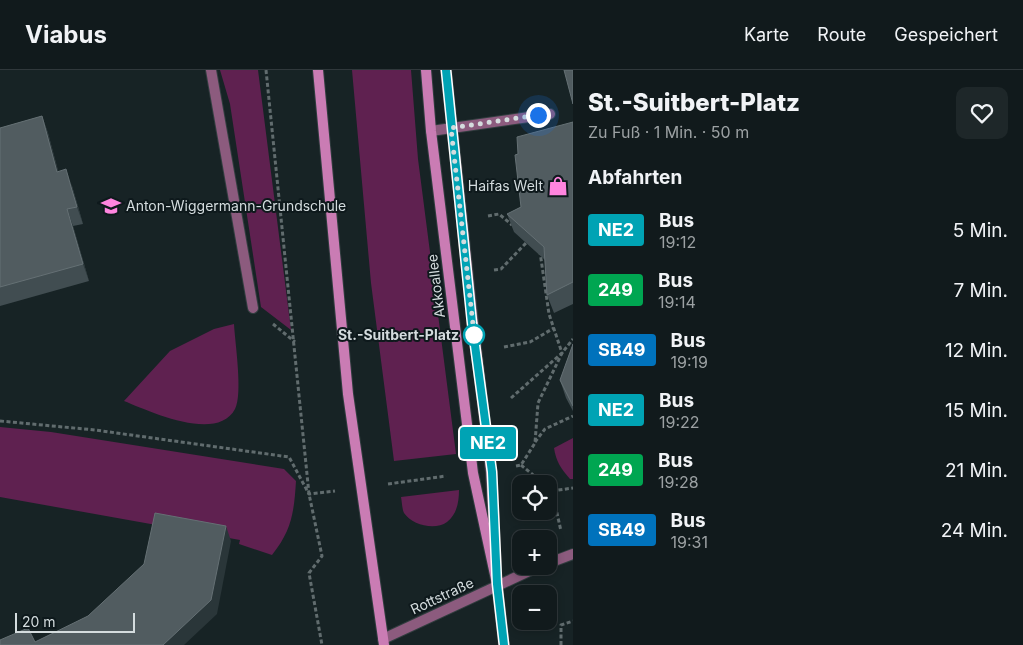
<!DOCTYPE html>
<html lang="de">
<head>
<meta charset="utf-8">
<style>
  :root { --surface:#111a1c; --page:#1e2729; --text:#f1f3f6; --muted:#9ca1a3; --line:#30383b }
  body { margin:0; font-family:Inter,sans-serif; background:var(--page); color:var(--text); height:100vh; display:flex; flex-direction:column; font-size:19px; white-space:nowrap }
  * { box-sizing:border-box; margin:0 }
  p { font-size:16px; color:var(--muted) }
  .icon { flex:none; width:28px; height:28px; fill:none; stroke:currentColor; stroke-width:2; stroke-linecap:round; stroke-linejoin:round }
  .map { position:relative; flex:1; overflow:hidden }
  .panel { display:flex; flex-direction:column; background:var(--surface); width:450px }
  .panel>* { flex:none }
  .badge { padding:0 10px; border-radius:4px; font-size:18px; line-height:32px }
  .fabs { position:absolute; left:512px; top:405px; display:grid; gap:10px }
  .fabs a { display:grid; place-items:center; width:45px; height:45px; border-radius:10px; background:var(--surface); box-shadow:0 2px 8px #0003,0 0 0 1px var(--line); font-size:25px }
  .scale { position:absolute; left:15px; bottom:12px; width:120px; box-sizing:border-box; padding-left:5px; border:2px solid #d4dcde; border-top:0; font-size:14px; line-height:18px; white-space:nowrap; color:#d4dcde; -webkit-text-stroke:4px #0e191c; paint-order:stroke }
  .you { position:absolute; width:25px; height:25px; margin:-12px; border:4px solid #fff; border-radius:50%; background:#1a73e8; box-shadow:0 0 0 8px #1a73e833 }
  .map>.badge { position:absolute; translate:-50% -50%; box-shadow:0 0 0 2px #fff }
  h2 { padding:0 15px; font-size:19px; line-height:45px }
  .round { display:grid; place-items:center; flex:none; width:52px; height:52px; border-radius:10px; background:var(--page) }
  .overview { display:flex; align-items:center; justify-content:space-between; height:85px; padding:0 15px }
  h1 { font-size:24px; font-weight:800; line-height:38px }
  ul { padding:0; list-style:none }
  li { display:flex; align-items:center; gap:15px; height:60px; padding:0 15px }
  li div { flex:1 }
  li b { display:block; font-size:19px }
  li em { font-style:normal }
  li .badge { min-width:55px; font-weight:700; text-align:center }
  header { display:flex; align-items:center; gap:30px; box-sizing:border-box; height:70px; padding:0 25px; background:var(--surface); border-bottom:1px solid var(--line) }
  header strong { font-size:24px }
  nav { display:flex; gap:28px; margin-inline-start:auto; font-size:18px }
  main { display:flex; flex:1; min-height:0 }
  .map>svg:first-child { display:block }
  .green { fill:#5f2150 }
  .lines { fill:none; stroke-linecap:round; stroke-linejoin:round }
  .service-casing { stroke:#313d3f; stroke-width:12 }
  .minor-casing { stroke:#313d3f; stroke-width:12 }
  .tertiary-casing { stroke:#313d3f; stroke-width:12 }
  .secondary-casing { stroke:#313d3f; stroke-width:12 }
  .path { stroke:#616c6e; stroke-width:3; stroke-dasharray:4 2.5; stroke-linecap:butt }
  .service { stroke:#8c5b7e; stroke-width:10 }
  .minor { stroke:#8c5b7e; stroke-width:10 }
  .tertiary { stroke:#8c5b7e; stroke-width:10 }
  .secondary { stroke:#ca7cb4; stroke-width:10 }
  .wall { fill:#414d51 }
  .shaded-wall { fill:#2a3639 }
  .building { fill:#515c60; stroke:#657074 }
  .line-casing { stroke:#fff; stroke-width:11 }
  .line { stroke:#00a3b4; stroke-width:8 }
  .walk { stroke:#d4dcde; stroke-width:5; stroke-dasharray:0 9 }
  .stop-dot { fill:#fff; stroke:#00a3b4; stroke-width:2.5 }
  .labels { text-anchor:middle; stroke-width:4; stroke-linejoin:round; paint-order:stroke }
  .poi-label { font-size:14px; fill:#d4dcde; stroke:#0e191c; text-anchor:end }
  .street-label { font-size:14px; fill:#d4dcde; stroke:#0e191c }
  .stop-label { font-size:14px; font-weight:bold; fill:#d4dcde; stroke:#0e191c; text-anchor:end }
</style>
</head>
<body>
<header>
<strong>Viabus</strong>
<nav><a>Karte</a><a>Route</a><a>Gespeichert</a></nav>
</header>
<main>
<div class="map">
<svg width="573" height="575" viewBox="0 0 573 575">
  <rect width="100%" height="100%" fill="#172325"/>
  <g class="green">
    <path d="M220,0H258L291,260L261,237L230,34Z"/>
    <path d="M352,0H411L418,89L456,384L394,391L371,213Z"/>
    <path d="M234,254C235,273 243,324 235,339C217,373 149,341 124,331L170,281L214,259Z"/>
    <path d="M0,357L51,362L284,399L296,411C294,442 292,460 272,485L239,474L240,470L0,427Z"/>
    <path d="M573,368V409H570C561,399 556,391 554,378Z"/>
    <path d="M459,420C459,432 457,444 447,452C435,461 412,455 404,443C402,439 402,432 401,427Z"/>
  </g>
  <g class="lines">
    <defs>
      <g id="service">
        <path d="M446,0L473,253L491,402L496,498"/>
        <path d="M431,61L550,44"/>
      </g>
      <path id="minor" d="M211,0L253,238"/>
      <g id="tertiary">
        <path d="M549,493L573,484"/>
        <path d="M383,569L540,496"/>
      </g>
      <g id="secondary">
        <path d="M318,0L348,324L384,575"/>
        <path d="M426,0L431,61L473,403L497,514L504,575"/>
      </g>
    </defs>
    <use href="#service" class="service-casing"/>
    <use href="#minor" class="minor-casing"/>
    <use href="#tertiary" class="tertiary-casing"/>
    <use href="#secondary" class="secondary-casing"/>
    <g class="path">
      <path d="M266,0L309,424L322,486L309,503L322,575"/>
      <path d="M488,146L499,144L512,155"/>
      <path d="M494,200L501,199L526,173"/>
      <path d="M273,254L295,272"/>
      <path d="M504,277L530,272L554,258"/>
      <path d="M511,328L562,283L549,244L540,182"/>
      <path d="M0,351L95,360L289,387L309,424L335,421"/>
      <path d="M535,372L545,359L573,346"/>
      <path d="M521,395L544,414"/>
      <path d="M516,396L521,395L535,373L538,333L562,283L573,269"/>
      <path d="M388,414L446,406"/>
      <path d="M549,418L552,421L561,461"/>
      <path d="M552,421L573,418"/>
      <path d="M561,575V555L573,551"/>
    </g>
    <use href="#service" class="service"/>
    <use href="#minor" class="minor"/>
    <use href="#tertiary" class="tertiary"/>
    <use href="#secondary" class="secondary"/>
  </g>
  <g class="wall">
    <path d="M42,46L48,63L58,101L72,116L77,133L83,154L73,156L89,211L0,236V58Z"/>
    <path d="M573,52V234L554,243L547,225L545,190L514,162L507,144L521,137L518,84Z"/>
    <path d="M573,274V341L566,328L560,310Z"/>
  </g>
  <g class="shaded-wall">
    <path d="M42,46L48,63L63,118L57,102Z"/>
    <path d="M66,99L72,116L83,154L77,137Z"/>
    <path d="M67,139L73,156L89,211L83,194Z"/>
    <path d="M226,456L231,471L217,544L184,575H163Z"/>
  </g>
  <g class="building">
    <path d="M564,0H573V34Z"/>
    <path d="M42,46L57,102L66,99L71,117L77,137L67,139L83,194L0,217V58Z"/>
    <path d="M573,52V212L547,225L544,177L507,144L521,137L515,85L518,84L517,67Z"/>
    <path d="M573,274V336L560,310Z"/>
    <path d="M155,443L226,456L211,530L163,575H0V570L28,558L35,572L88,546L144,494Z"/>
  </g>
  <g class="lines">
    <defs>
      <path id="line" d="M446,0L472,253L492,402L497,514L504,575"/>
    </defs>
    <use href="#line" class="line-casing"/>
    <use href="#line" class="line"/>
    <path class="walk" d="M474,265L475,272L451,58L538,45"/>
  </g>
  <defs>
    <symbol id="shop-bare" viewBox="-9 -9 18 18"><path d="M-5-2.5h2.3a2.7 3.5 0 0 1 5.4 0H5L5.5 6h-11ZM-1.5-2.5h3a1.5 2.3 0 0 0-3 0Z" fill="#ff85df" stroke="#0e191c" stroke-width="2.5" paint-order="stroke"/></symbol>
    <symbol id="school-bare" viewBox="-9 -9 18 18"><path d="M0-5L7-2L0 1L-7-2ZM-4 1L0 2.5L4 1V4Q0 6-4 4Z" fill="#ff85df" stroke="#0e191c" stroke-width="2.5" paint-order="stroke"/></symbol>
  </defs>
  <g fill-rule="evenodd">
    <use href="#shop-bare" x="544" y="102" width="28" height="28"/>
    <use href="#school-bare" x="97" y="122" width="28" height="28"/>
  </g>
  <circle class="stop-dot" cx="474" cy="265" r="10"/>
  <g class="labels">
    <g class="poi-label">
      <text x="543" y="121">Haifas Welt</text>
      <text x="126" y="141" text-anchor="start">Anton-Wiggermann-Grundschule</text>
    </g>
    <g class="street-label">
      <text transform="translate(436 216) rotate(-97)" y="5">Akkoallee</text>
      <text transform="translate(442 526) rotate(-25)" y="5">Rottstraße</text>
    </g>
    <g class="stop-label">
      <text x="459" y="270">St.-Suitbert-Platz</text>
    </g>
  </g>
</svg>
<div class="fabs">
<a><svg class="icon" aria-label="locate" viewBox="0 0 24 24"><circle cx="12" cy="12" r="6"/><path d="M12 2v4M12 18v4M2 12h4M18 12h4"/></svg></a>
<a>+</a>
<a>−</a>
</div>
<div class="scale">20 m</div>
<div class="you" style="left:538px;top:45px"></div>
<b class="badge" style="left:488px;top:373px;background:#00a3b4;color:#fff">NE2</b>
</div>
<section class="panel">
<div class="overview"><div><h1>St.-Suitbert-Platz</h1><p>Zu Fuß · 1 Min. · 50 m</p></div><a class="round"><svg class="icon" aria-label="heart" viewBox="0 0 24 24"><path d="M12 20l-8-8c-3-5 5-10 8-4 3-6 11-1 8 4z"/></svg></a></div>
<h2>Abfahrten</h2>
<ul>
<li><span class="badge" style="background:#00a3b4;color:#fff">NE2</span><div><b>Bus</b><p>19:12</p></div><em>5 Min.</em></li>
<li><span class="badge" style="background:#00a651;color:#fff">249</span><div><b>Bus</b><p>19:14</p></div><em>7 Min.</em></li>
<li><span class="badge" style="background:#0072bc;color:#fff">SB49</span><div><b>Bus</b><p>19:19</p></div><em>12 Min.</em></li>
<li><span class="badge" style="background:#00a3b4;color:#fff">NE2</span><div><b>Bus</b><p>19:22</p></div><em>15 Min.</em></li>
<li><span class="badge" style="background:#00a651;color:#fff">249</span><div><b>Bus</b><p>19:28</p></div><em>21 Min.</em></li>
<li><span class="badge" style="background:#0072bc;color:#fff">SB49</span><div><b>Bus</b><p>19:31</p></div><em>24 Min.</em></li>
</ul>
</section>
</main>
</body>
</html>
